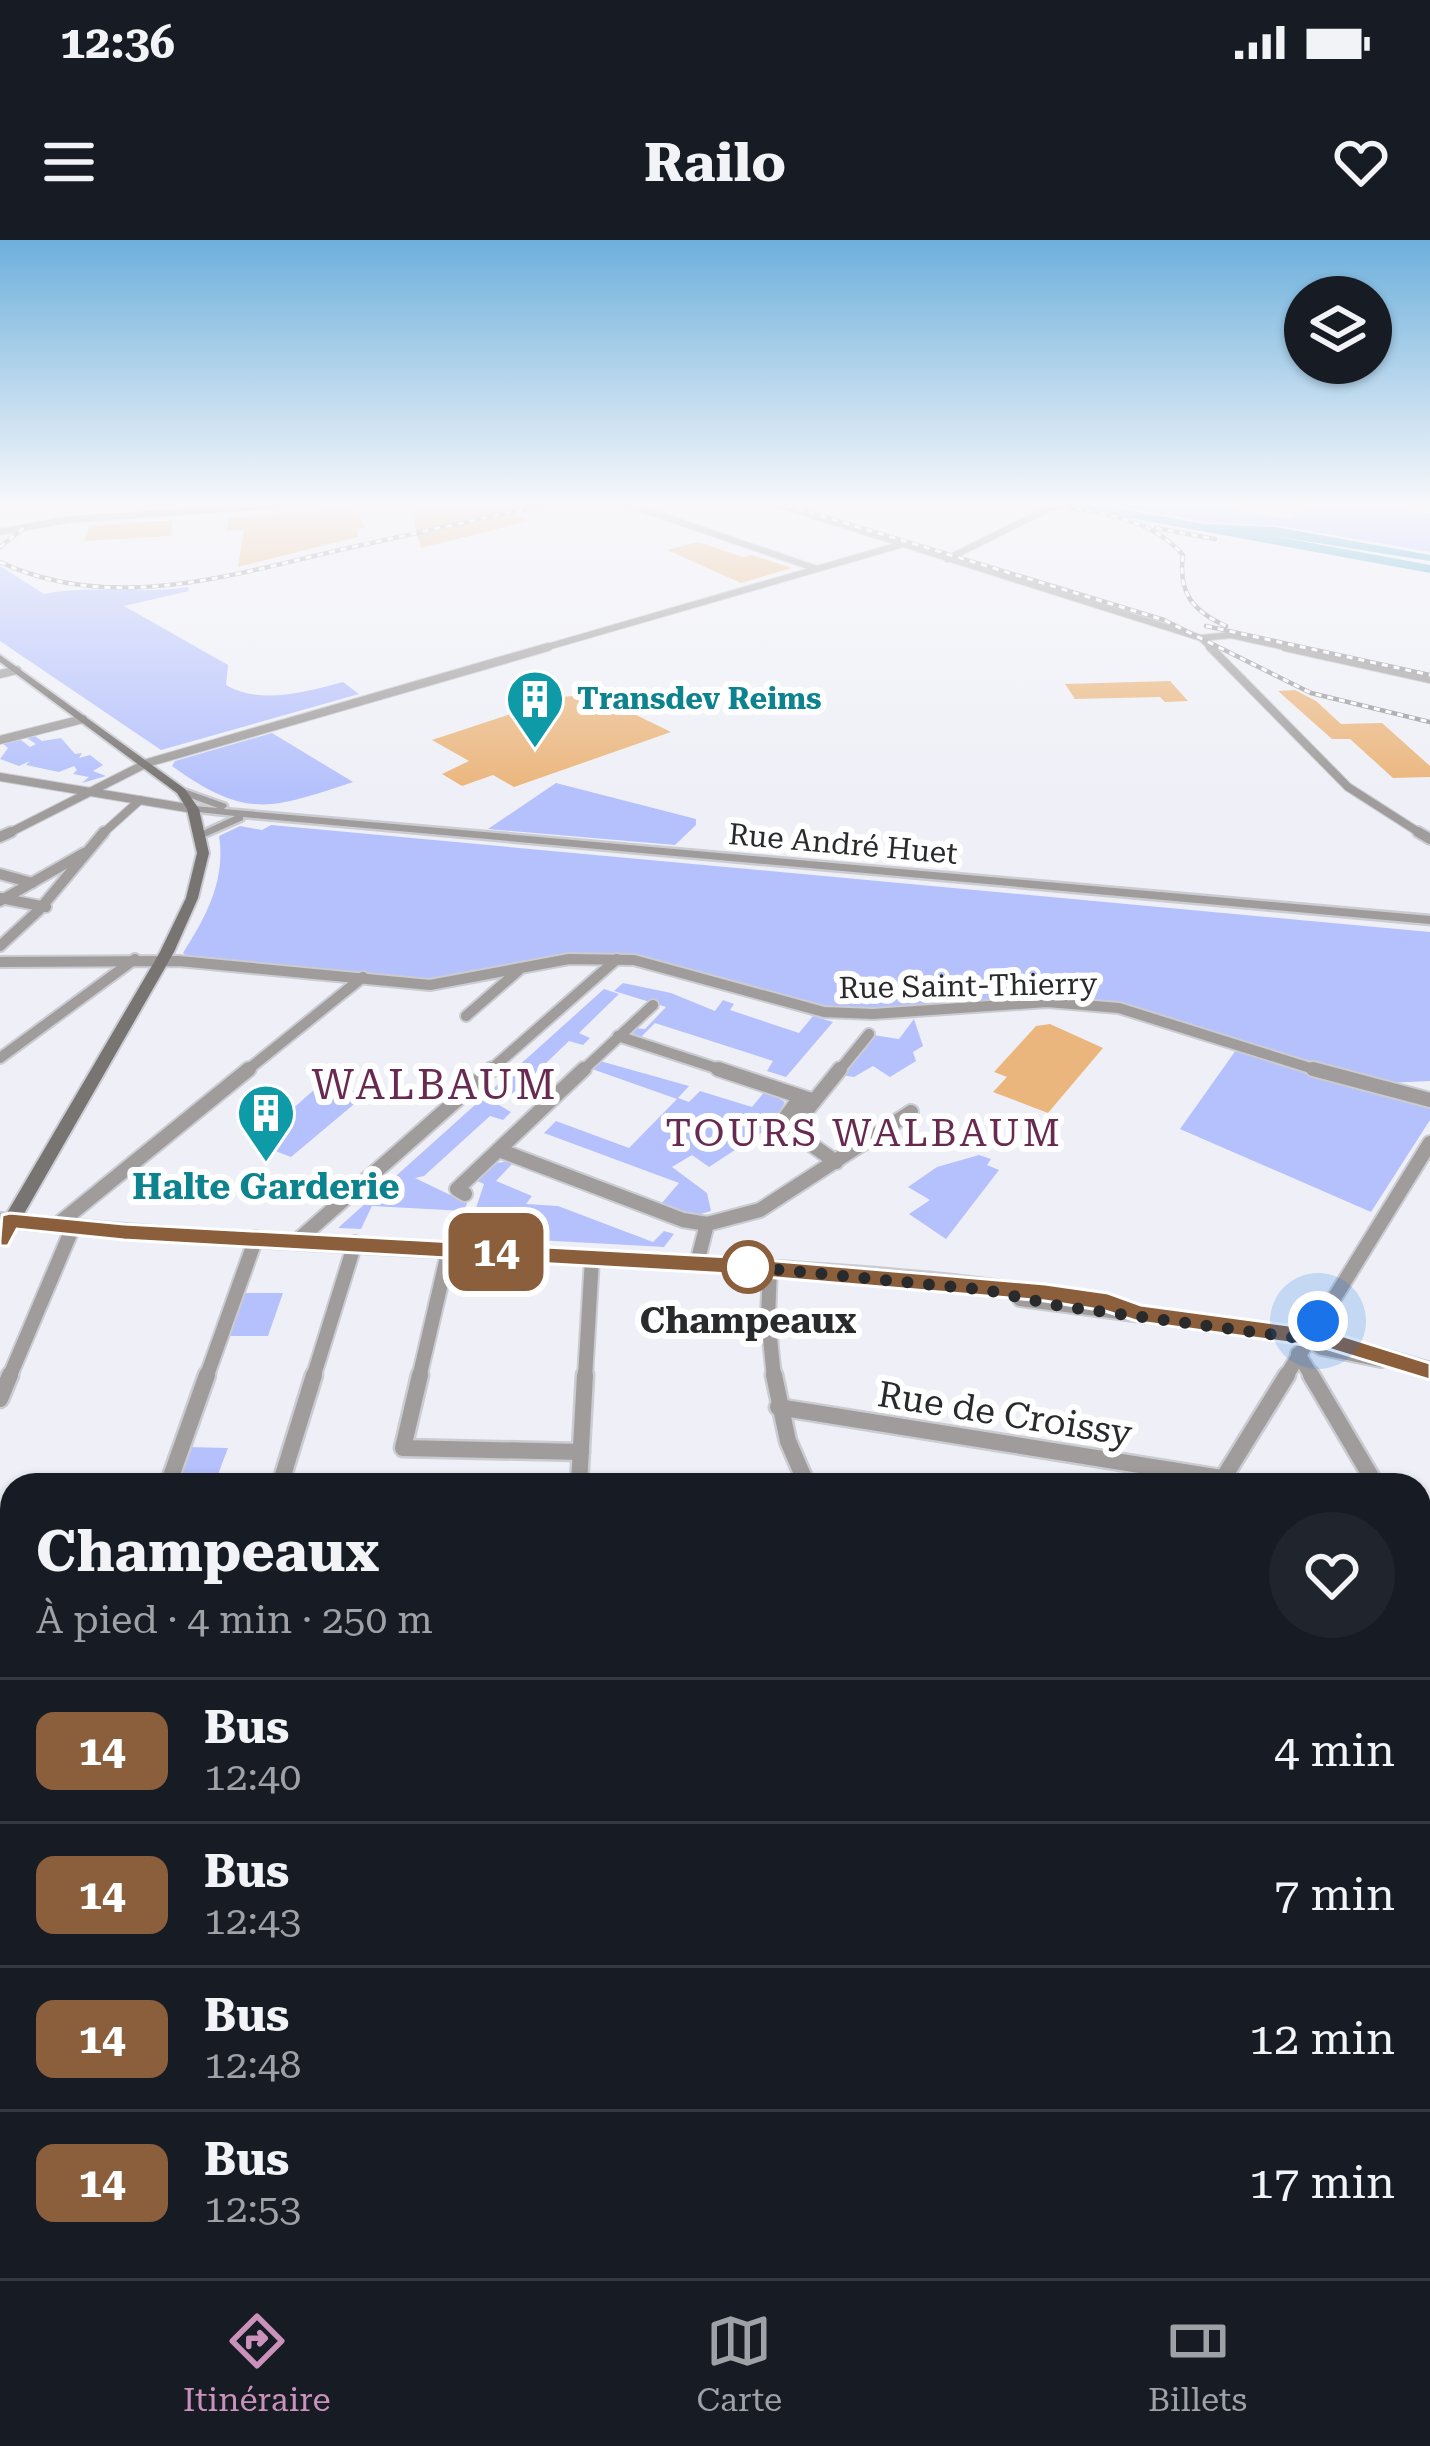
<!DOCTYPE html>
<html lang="fr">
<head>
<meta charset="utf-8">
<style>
  :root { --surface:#171b24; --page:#20242c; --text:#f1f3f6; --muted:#9ea1a6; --line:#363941; --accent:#ca92bb }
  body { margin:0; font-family:"Roboto Serif",serif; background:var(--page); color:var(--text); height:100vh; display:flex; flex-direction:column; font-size:45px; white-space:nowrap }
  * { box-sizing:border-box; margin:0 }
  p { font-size:39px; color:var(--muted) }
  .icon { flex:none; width:66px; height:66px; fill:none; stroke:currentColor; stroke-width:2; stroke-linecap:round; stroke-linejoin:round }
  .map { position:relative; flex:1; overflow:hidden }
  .side { position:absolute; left:0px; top:1233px; width:1431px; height:807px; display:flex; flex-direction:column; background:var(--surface); border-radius:36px 36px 0 0; box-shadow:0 3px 9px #0004 }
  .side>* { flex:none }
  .badge { padding:0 24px; border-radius:18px; font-size:42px; line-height:78px }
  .fabs { position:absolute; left:1284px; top:36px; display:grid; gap:24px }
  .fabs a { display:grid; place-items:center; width:108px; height:108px; border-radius:50%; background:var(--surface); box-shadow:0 3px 9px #0004; font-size:60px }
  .you { position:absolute; width:60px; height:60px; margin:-30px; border:9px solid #fff; border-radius:50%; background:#1a73e8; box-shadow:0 0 0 18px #1a73e833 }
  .map>.badge { position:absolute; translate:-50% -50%; box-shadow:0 0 0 6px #fff }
  .round { display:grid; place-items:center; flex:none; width:126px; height:126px; border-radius:63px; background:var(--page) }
  .summary { display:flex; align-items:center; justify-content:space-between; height:204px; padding:0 36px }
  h1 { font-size:57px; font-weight:700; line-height:90px }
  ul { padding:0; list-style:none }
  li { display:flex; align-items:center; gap:36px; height:144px; padding:0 36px; border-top:3px solid var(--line) }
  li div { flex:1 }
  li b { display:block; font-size:45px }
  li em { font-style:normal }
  li .badge { min-width:132px; font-weight:700; text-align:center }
  .status { display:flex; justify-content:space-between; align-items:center; height:84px; padding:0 60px; background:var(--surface); direction:ltr }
  .status svg { height:33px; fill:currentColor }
  header { display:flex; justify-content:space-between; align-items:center; height:156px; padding:0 36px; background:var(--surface); font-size:54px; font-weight:700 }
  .tabs { display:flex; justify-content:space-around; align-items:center; height:168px; border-top:3px solid var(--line); background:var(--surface); font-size:33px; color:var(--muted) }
  .tabs a { display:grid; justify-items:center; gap:6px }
  .tabs .active { color:var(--accent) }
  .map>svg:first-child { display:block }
  .green { fill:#b5c1fc }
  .water { fill:#54abcb }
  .building { fill:#ebb67d }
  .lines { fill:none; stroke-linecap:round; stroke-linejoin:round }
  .minor-far5-casing { stroke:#cbccd2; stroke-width:8 }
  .minor-far4-casing { stroke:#cbccd2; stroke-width:10 }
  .minor-far3-casing { stroke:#cbccd2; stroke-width:14 }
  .minor-far2-casing { stroke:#cbccd2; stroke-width:18 }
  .minor-far1-casing { stroke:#cbccd2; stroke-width:21 }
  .minor-casing { stroke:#cbccd2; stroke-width:26 }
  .tertiary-casing { stroke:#cbccd2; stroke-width:5 }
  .secondary-casing { stroke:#cbccd2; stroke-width:4 }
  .minor-far5 { stroke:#9f9c9b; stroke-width:6 }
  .minor-far4 { stroke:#9f9c9b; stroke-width:8 }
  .minor-far3 { stroke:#9f9c9b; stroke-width:10 }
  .minor-far2 { stroke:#9f9c9b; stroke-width:14 }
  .minor-far1 { stroke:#9f9c9b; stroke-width:16 }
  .minor { stroke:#9f9c9b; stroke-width:21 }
  .tertiary { fill:#9f9c9b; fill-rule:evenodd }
  .secondary { fill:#787472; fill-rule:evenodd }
  .rail-casing { stroke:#96979c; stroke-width:4.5 }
  .rail { stroke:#fff; stroke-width:3; stroke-dasharray:6; stroke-linecap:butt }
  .line { fill:#8b5e3c; stroke:#fff; stroke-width:3 }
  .walk { stroke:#292a2c; stroke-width:12; stroke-dasharray:0 21.6 }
  .stop-dot { fill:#fff; stroke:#8b5e3c; stroke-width:6 }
  .labels { text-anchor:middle; stroke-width:12; stroke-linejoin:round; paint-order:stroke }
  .far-culture-label { font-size:30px; font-weight:bold; fill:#0d838f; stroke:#fff; text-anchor:start }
  .far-street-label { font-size:30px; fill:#292a2c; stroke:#fff }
  .culture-label { font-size:36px; font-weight:bold; fill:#0d838f; stroke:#fff }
  .stop-label { font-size:36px; font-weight:bold; fill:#292a2c; stroke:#fff }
  .street-label { font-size:36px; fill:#292a2c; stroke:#fff }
  .neighbourhood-label { font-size:39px; letter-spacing:3px; fill:#682a50; stroke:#fff }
  .quarter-label { font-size:42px; letter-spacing:3px; fill:#682a50; stroke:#fff }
</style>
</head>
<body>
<div class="status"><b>12:36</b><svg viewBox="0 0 49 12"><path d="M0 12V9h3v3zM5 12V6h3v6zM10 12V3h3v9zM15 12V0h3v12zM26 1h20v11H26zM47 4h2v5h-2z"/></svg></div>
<header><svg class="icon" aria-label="menu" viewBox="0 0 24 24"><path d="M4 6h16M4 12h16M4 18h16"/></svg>Railo<svg class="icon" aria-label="heart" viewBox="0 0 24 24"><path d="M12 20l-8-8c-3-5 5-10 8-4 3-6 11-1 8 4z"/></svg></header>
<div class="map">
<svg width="1430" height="2038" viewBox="0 0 1430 2038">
  <rect width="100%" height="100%" fill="#eff0f7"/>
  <g class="green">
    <path d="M1115,265H1207L1290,279L1314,265H1371L1430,274V312L1281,286L1208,282Z"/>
    <path d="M0,326L44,354C91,344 140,355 188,347L189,351L124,366L228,425L226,445C260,465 306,452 343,442L359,454L161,510L0,401Z"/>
    <path d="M272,493L353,542C271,569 247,580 172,526L175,521Z"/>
    <path d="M35,496L42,501L61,498L75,514L82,513L79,518L90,515L103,525L93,531L106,536L82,543L89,537L73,534L77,530L74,526L59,532L26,525L30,521L19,526L0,519L8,508L2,503L21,500L30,507L36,504L27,498Z"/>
    <path d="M556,543L696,579V585L675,605L488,589Z"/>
    <path d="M271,585L1430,692V841L1386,843L1350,837L1119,764L887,771L817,767L631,717L589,713L433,741L188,717L183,713C206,677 226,640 219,596L240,586L262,590Z"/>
    <path d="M623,743L671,753L715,771L723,760L734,764L730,770L799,793L813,776L833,782L786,837L767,831L773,821L655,783L640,798L634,797L633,788L645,789L666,767L614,751Z"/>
    <path d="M604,749L619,754L579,793L590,798L583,805L569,801L516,852L494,862L511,872L503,880L490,876L424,936L415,938L467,963L464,971L372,966L361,989L338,988Z"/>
    <path d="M914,779L923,806L913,812L916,821L890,837L873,826L854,837L840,835L873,795L899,799Z"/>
    <path d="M1236,810L1347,846L1430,865V880L1371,972L1180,889Z"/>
    <path d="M600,821L689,846L678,858L689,862L700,851L752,867L765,851L785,862L773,885L709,927L692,915L672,927L707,953L711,971L697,975L661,964L679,943L544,893L556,881L629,908L677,859L592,829Z"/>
    <path d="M324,841L365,855L291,917L254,903Z"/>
    <path d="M979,915L991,919L987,925L999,930L946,999L909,974L930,960L908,947L937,927Z"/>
    <path d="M510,921L514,922L496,941L532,956L526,964L558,966L653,1002L664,991L674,994L664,1007L537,1000L542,978L474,974L484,944L477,941L497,923Z"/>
    <path d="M241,1053H283L268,1096H226Z"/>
    <path d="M187,1207L228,1208L214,1245H170Z"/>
  </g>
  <path class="water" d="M1059,265H1099L1204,284L1276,287L1430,315V321L1274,296L1430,325V333Z"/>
  <g class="building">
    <path d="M409,265H486L529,281L421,308Z"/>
    <path d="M356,267L365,288L357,289L358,297L238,327L244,290L227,291L228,278Z"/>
    <path d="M173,280L170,296L84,301L90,286Z"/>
    <path d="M698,302L743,317L752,315L792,328L741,343L667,310Z"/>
    <path d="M1170,441L1188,461L1165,462L1160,457L1075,459L1065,444Z"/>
    <path d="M1295,450L1316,461L1341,484L1382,483L1430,526V537L1393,538L1350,499H1332L1278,451Z"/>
    <path d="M584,455L597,456L671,492L514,547L493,535L462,546L442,534L469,521L432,500L562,457Z"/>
    <path d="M1050,784L1103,808L1048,873L993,852L1007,837L994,832L1036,786Z"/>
  </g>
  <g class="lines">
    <defs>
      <g id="minor-far5">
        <path d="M630,265L817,329"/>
        <path d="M780,265L1201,398L1213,410"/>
        <path d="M0,292L65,280L276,265"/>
        <path d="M947,319L1054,266"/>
        <path d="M1201,398L1231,395L1298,410"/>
        <path d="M537,410L903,304"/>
      </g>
      <g id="minor-far4">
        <path d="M1210,407L1348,547L1423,595"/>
        <path d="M1285,407L1430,439"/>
        <path d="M0,434L17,430"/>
        <path d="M0,500L83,479"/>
        <path d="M0,537L193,569"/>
        <path d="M5,595L147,523L548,407"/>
        <path d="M101,595L140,560"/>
      </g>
      <g id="minor-far3">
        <path d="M1418,592L1430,599"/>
        <path d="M0,597L11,592"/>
        <path d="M0,634L32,643"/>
        <path d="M0,658L46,667"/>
        <path d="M0,661L84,613"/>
        <path d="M0,706L39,670L104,592"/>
        <path d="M0,722L179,721L430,745L569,719L634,720L824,772L873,774L1047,762L1119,768L1323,832"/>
        <path d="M466,776L519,730"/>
        <path d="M618,796L728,832"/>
        <path d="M0,818L135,719"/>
        <path d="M245,832L363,737"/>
        <path d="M488,832L617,719"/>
        <path d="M581,832L653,765"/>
        <path d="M838,832L869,794"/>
      </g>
      <g id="minor-far2">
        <path d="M718,829L814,861"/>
        <path d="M1313,829L1430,860"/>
        <path d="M800,858L783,881L785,886L836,922"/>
        <path d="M790,891L840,829"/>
        <path d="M499,910L683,980L707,984"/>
        <path d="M465,954L457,949L584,829"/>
        <path d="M0,980C223,1002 447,1010 670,1022C826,1031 987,1037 1139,1073"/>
        <path d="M57,985L249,829"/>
        <path d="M298,1000L492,829"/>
        <path d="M697,1023L707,984L760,970L911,872"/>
        <path d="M770,1028L768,1077L774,1138"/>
        <path d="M1020,1059L1325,1099L1430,1130"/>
        <path d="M1307,1099L1322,1108L1381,1120"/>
        <path d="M1298,1114L1313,1138"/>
        <path d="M9,1138L73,987"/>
        <path d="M206,1138L256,998"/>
        <path d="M313,1138L355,1003"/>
        <path d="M419,1138L449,1009"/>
        <path d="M585,1138L592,1018"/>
        <path d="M1285,1138L1430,903"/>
      </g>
      <g id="minor-far1">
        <path d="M420,1135L403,1208L581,1212"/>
        <path d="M774,1135L788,1201L807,1245"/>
        <path d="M1311,1135L1376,1245"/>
        <path d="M0,1159L10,1135"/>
        <path d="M778,1167L1221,1238"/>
        <path d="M168,1245L207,1135"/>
        <path d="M280,1245L314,1135"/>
        <path d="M579,1245L585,1135"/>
        <path d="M1219,1245L1287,1135"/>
        <path d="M1419,1426L1426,1532"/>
      </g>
      <g id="minor">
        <path d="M1419,1587L1427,1529"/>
        <path d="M0,1713L12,1680"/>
        <path d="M0,1949L12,1929"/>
        <path d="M984,2028L990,2038"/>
        <path d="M1076,2028L1077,2038"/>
        <path d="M1183,2038L1193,2028"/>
      </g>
      <path id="tertiary" d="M181,548L226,564L227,566L224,569L1430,676V684L243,577V580L200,599L195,596L196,594L235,576L189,571L188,569L193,566L218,568L177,553L176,551Z"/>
      <g id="secondary">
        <path d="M0,415L185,549L199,569L209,613L198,658L174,712L9,1000L0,1006V985L160,712L186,658L197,613L187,569L177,553L0,422Z"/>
        <path d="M0,1808L12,1810V1840L0,1838Z"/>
        <path d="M802,2028H871L875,2038H806Z"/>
      </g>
    </defs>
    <use href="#minor-far5" class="minor-far5-casing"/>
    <use href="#minor-far4" class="minor-far4-casing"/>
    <use href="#minor-far3" class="minor-far3-casing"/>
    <use href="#minor-far2" class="minor-far2-casing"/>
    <use href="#minor-far1" class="minor-far1-casing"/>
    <use href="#minor" class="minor-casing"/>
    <use href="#tertiary" class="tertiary-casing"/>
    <use href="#secondary" class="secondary-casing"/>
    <use href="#minor-far5" class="minor-far5"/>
    <use href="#minor-far4" class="minor-far4"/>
    <use href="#minor-far3" class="minor-far3"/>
    <use href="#minor-far2" class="minor-far2"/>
    <use href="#minor-far1" class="minor-far1"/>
    <use href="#minor" class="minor"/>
    <use href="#tertiary" class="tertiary"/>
    <use href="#secondary" class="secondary"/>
    <defs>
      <g id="rail">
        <path d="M786,265L1164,380L1311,453L1430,482"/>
        <path d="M1052,265C1099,273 1150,277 1183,315C1178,352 1192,371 1226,386"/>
        <path d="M1156,288L1215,299"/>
        <path d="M0,307L25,287"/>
        <path d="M0,322C112,374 230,335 344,309C410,294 477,280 543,265"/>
        <path d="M1206,386L1430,435"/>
      </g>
    </defs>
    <use href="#rail" class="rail-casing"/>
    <use href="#rail" class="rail"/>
  </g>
  <linearGradient id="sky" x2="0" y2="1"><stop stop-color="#6db0dc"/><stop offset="0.48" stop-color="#f8f8fb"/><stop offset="1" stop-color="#f8f8fb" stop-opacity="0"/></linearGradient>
  <rect width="1430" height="550" fill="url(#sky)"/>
  <path class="line" d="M10,973L124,984L731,1017L1045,1044L1108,1053L1141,1065L1325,1090L1430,1123V1140L1325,1108L1139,1082L1105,1071L1045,1061L731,1034L124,1000L17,989L8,1006H0V1000L2,975Z"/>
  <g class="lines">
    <path class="walk" d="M748,1027L731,1025L986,1050L1060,1066L1306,1099L1318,1081"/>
  </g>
  <defs>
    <symbol id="building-pin" viewBox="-11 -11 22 30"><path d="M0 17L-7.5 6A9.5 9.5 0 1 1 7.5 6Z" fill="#0f9aa8" stroke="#fff"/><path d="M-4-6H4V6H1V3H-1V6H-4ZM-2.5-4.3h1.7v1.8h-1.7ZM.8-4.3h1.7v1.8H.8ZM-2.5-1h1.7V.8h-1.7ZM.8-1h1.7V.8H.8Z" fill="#fff"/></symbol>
  </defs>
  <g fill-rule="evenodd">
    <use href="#building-pin" x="502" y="426" width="66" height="90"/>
    <use href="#building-pin" x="233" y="840" width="66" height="90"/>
  </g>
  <circle class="stop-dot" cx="748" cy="1027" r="24"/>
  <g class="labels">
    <g class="far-culture-label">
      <text x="577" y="469">Transdev Reims</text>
    </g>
    <g class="far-street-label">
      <text transform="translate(843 604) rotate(5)" y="10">Rue André Huet</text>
      <text transform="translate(968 746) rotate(-1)" y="10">Rue Saint-Thierry</text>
    </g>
    <g class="culture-label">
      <text x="266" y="959">Halte Garderie</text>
    </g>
    <g class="stop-label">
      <text x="748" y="1093">Champeaux</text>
    </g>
    <g class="street-label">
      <text transform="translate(1005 1173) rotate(9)" y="13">Rue de Croissy</text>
    </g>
    <g class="neighbourhood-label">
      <text x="864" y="906">TOURS WALBAUM</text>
    </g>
    <g class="quarter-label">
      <text x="435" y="859">WALBAUM</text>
    </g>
  </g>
</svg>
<div class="fabs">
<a><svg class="icon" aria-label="layers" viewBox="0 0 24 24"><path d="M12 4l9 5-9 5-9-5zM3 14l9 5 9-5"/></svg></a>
</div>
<div class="you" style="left:1318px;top:1081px"></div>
<b class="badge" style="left:496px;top:1012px;background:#8b5e3c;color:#fff">14</b>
<section class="side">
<div class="summary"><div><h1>Champeaux</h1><p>À pied · 4 min · 250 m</p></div><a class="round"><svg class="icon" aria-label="heart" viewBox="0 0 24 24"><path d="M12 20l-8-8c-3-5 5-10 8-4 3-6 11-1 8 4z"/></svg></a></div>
<ul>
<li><span class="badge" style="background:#8b5e3c;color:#fff">14</span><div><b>Bus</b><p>12:40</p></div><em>4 min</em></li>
<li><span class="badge" style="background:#8b5e3c;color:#fff">14</span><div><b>Bus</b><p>12:43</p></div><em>7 min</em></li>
<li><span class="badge" style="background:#8b5e3c;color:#fff">14</span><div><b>Bus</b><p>12:48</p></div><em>12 min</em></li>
<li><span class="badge" style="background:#8b5e3c;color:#fff">14</span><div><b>Bus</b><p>12:53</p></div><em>17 min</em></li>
</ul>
</section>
</div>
<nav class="tabs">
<a class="active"><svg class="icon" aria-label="directions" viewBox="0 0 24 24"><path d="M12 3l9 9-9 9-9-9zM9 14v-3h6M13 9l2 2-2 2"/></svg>Itinéraire</a>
<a><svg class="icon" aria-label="map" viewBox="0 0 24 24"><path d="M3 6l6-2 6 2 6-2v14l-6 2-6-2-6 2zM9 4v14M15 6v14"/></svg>Carte</a>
<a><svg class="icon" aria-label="tickets" viewBox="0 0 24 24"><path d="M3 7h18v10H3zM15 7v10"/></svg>Billets</a>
</nav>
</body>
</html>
